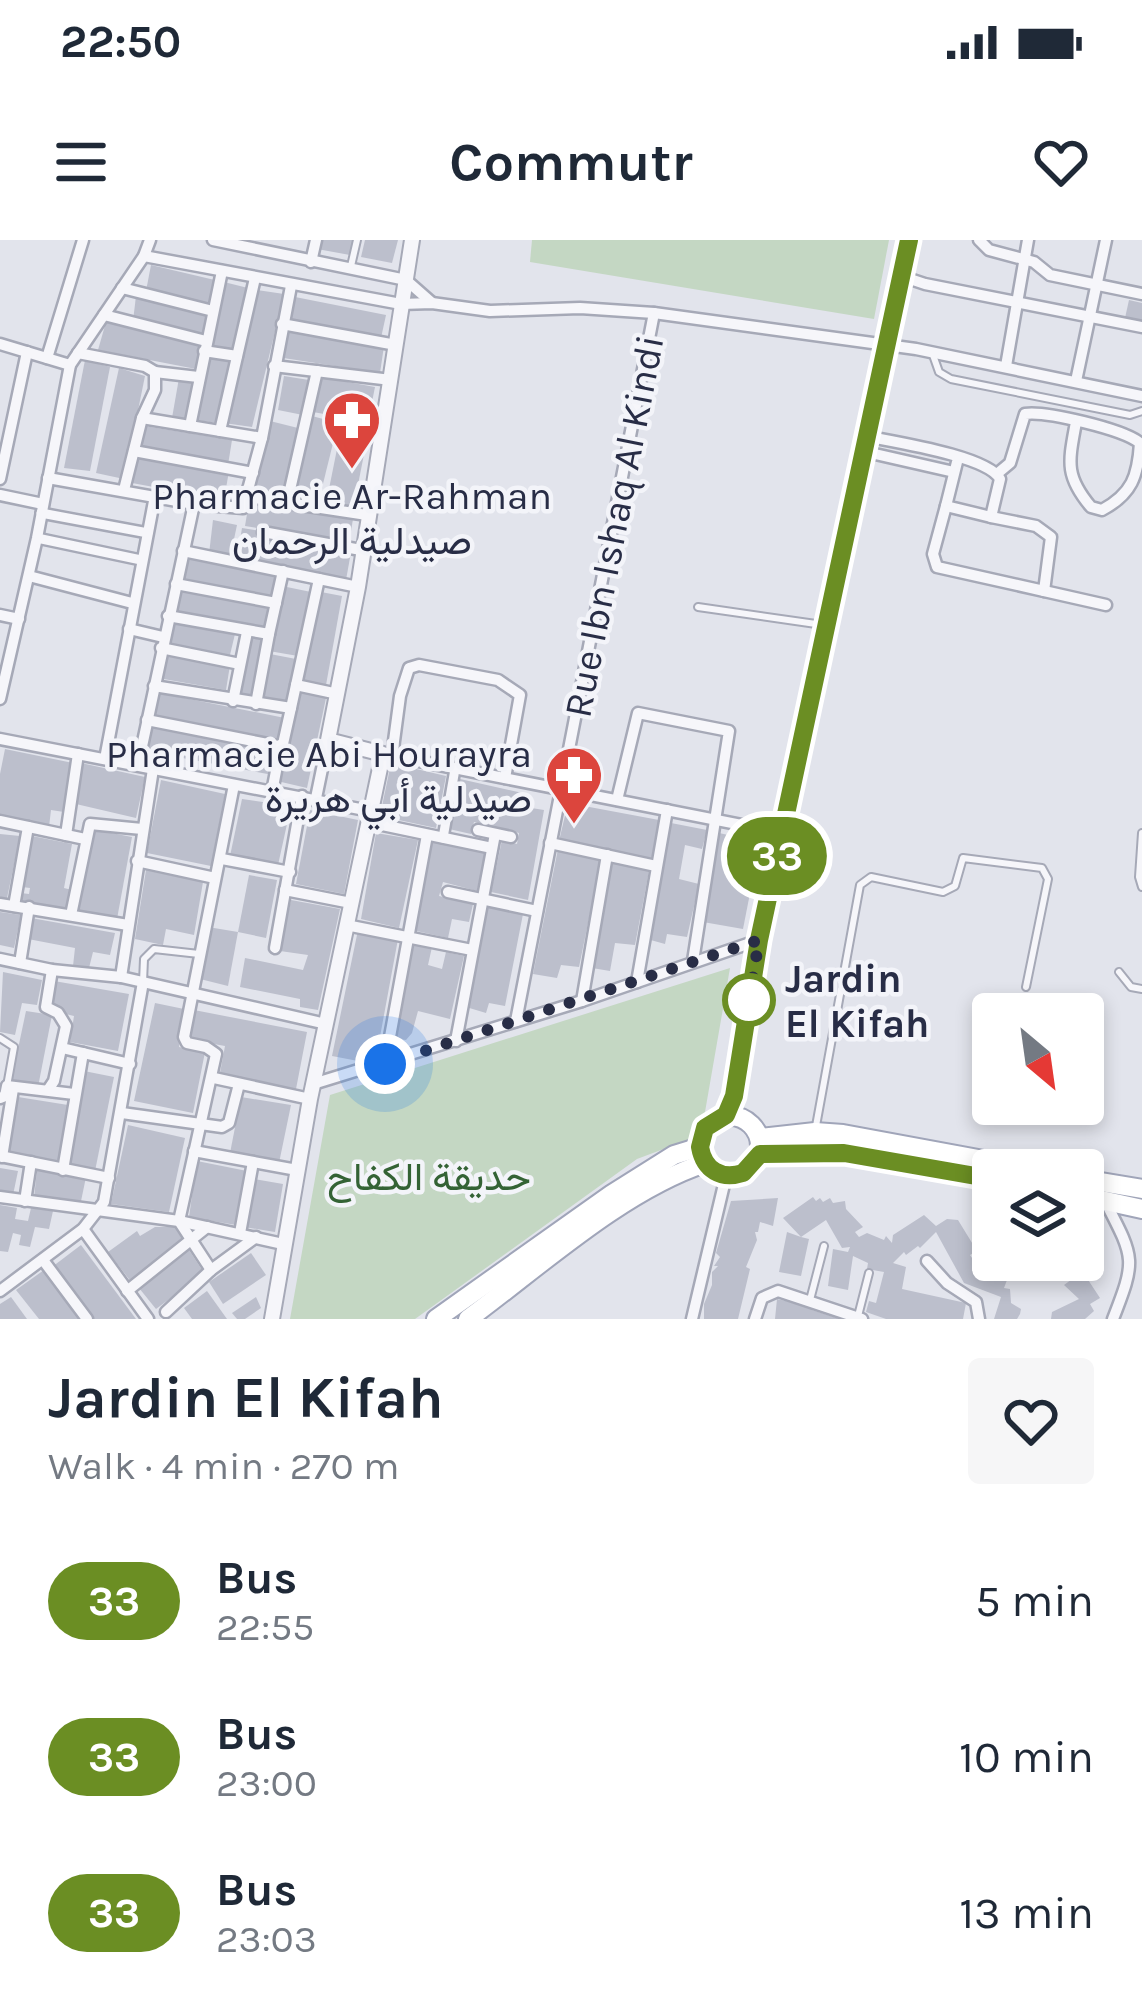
<!DOCTYPE html>
<html lang="en">
<head>
<meta charset="utf-8">
<style>
  :root { --surface:#fff; --page:#f6f6f7; --text:#1f2937; --muted:#747a83 }
  body { margin:0; font-family:Karla,Vazirmatn,sans-serif; background:var(--page); color:var(--text); height:100vh; display:flex; flex-direction:column; font-size:45px; white-space:nowrap }
  * { box-sizing:border-box; margin:0 }
  p { font-size:39px; color:var(--muted) }
  .icon { flex:none; width:66px; height:66px; fill:none; stroke:currentColor; stroke-width:2; stroke-linecap:round; stroke-linejoin:round }
  .map { position:relative; height:1079px; overflow:hidden }
  .drawer { display:flex; flex-direction:column; background:var(--surface); flex:1 }
  .drawer>* { flex:none }
  .badge { padding:0 24px; border-radius:39px; font-size:42px; line-height:78px }
  .needle { width:78px; rotate:151deg }
  .tools { position:absolute; left:972px; top:753px; display:grid; gap:24px }
  .tools a { display:grid; place-items:center; width:132px; height:132px; border-radius:12px; background:var(--surface); box-shadow:0 6px 18px #0003; font-size:60px }
  .you { position:absolute; width:60px; height:60px; margin:-30px; border:9px solid #fff; border-radius:50%; background:#1a73e8; box-shadow:0 0 0 18px #1a73e833 }
  .map>.badge { position:absolute; translate:-50% -50%; box-shadow:0 0 0 6px #fff }
  .round { display:grid; place-items:center; flex:none; width:126px; height:126px; border-radius:12px; background:var(--page) }
  .overview { display:flex; align-items:center; justify-content:space-between; height:204px; padding:0 48px }
  h1 { font-size:57px; font-weight:700; line-height:90px }
  ul { padding:0; list-style:none }
  li { display:flex; align-items:center; gap:36px; height:156px; padding:0 48px }
  li div { flex:1 }
  li b { display:block; font-size:45px }
  li em { font-style:normal }
  li .badge { min-width:132px; font-weight:700; text-align:center }
  .status { display:flex; justify-content:space-between; align-items:center; height:84px; padding:0 60px; background:var(--surface); direction:ltr }
  .status svg { height:33px; fill:currentColor }
  header { display:flex; justify-content:space-between; align-items:center; height:156px; padding:0 48px; background:var(--surface); font-size:54px; font-weight:700 }
  .map>svg:first-child { display:block }
  .green { fill:#c4d7c3 }
  .building { fill:#bcbfcc }
  .lines { fill:none; stroke-linecap:round; stroke-linejoin:round }
  .service-casing { stroke:#a6a9b7; stroke-width:10 }
  .pedestrian-casing { stroke:#a6a9b7; stroke-width:14 }
  .minor-casing { stroke:#a6a9b7; stroke-width:15 }
  .tertiary-casing { stroke:#a6a9b7; stroke-width:18 }
  .primary-casing { stroke:#a0a5b9; stroke-width:22 }
  .service { stroke:#f6f6fa; stroke-width:6 }
  .pedestrian { stroke:#f6f6fa; stroke-width:9 }
  .minor { stroke:#f6f6fa; stroke-width:10 }
  .tertiary { stroke:#f6f6fa; stroke-width:14 }
  .primary { stroke:#fff; stroke-width:18 }
  .line-casing { stroke:#fff; stroke-width:27 }
  .line { stroke:#6b8e23; stroke-width:18 }
  .walk { stroke:#282d46; stroke-width:12; stroke-dasharray:0 21.6 }
  .stop-dot { fill:#fff; stroke:#6b8e23; stroke-width:6 }
  .labels { text-anchor:middle; stroke-width:9; stroke-linejoin:round; paint-order:stroke }
  .poi-label { font-size:39px; fill:#282d46; stroke:#f3f4f9 }
  .street-label { font-size:39px; fill:#282d46; stroke:#f3f4f9 }
  .stop-label { font-size:39px; font-weight:bold; fill:#282d46; stroke:#f3f4f9; text-anchor:start }
  .park-label { font-size:39px; fill:#346335; stroke:#f3f4f9 }
</style>
</head>
<body>
<div class="status"><b>22:50</b><svg viewBox="0 0 49 12"><path d="M0 12V9h3v3zM5 12V6h3v6zM10 12V3h3v9zM15 12V0h3v12zM26 1h20v11H26zM47 4h2v5h-2z"/></svg></div>
<header><svg class="icon" aria-label="menu" viewBox="0 0 24 24"><path d="M4 6h16M4 12h16M4 18h16"/></svg>Commutr<svg class="icon" aria-label="heart" viewBox="0 0 24 24"><path d="M12 20l-8-8c-3-5 5-10 8-4 3-6 11-1 8 4z"/></svg></header>
<div class="map">
<svg width="1142" height="1079" viewBox="0 0 1142 1079">
  <rect width="100%" height="100%" fill="#e2e4ec"/>
  <g class="green">
    <path d="M532,0H889L874,79L530,22Z"/>
    <path d="M730,728L701,895L637,919L415,1079H290L330,855Z"/>
  </g>
  <g class="building">
    <path d="M319,0H354L350,15L317,9Z"/>
    <path d="M365,0H398L392,23L361,17Z"/>
    <path d="M151,25L219,41L212,68L146,51Z"/>
    <path d="M224,42L252,49L235,110L207,108Z"/>
    <path d="M257,50L284,54L252,187L224,183Z"/>
    <path d="M136,56L211,73L203,98L133,81Z"/>
    <path d="M290,56L386,75L381,98L285,83Z"/>
    <path d="M1129,60L1142,63V82L1125,78Z"/>
    <path d="M106,82L202,103L196,129L98,110Z"/>
    <path d="M283,87L384,106L380,133L277,117Z"/>
    <path d="M204,117L230,121L217,183L196,180Z"/>
    <path d="M85,120L110,127L90,231L64,228Z"/>
    <path d="M119,128L145,136L124,239L96,233Z"/>
    <path d="M284,136L309,140L303,175L278,170Z"/>
    <path d="M320,137L375,147L368,182L313,172Z"/>
    <path d="M179,138L196,141L188,178H172Z"/>
    <path d="M312,176L338,183L318,264L292,257Z"/>
    <path d="M270,181L298,188L282,259L254,252Z"/>
    <path d="M342,184L369,189L353,270L326,264Z"/>
    <path d="M144,186L232,200L228,225L138,209Z"/>
    <path d="M138,214L229,231L224,260L132,243Z"/>
    <path d="M249,262L353,279L349,303L245,286Z"/>
    <path d="M213,280L237,285L230,318L209,314Z"/>
    <path d="M242,288L260,291L254,322L237,319Z"/>
    <path d="M263,295L351,312L346,340L257,323Z"/>
    <path d="M186,316L277,334L272,360L180,342Z"/>
    <path d="M282,346L311,352L298,416L269,411Z"/>
    <path d="M176,347L271,364L266,391L171,374Z"/>
    <path d="M321,352L342,356L326,445L303,440Z"/>
    <path d="M169,380L235,394L229,419L164,405Z"/>
    <path d="M249,396L267,399L255,459L237,455Z"/>
    <path d="M163,412L230,425L226,450L158,438Z"/>
    <path d="M270,414L296,419L287,466L261,461Z"/>
    <path d="M154,452L285,478L280,504L149,478Z"/>
    <path d="M298,452L326,458L307,548L277,541Z"/>
    <path d="M150,484L278,508L273,535L145,511Z"/>
    <path d="M5,509L73,523L64,572L51,570L49,587L0,577V534Z"/>
    <path d="M81,523L145,537L136,578L76,564Z"/>
    <path d="M391,523L446,536L436,588L380,576Z"/>
    <path d="M460,539L527,554L525,567L544,570L528,660L491,652L502,600L517,604L519,593L474,582L471,594L449,589Z"/>
    <path d="M161,540L225,554L211,626L147,613Z"/>
    <path d="M242,559L291,566L278,625L230,616Z"/>
    <path d="M568,563L659,580L651,621L559,601Z"/>
    <path d="M310,570L358,580L344,654L296,644Z"/>
    <path d="M671,583L707,590L702,609L685,605L679,639L699,644L687,697L667,694L665,704L647,699Z"/>
    <path d="M91,589L132,597L117,679L75,670Z"/>
    <path d="M376,593L418,600L399,688L361,679Z"/>
    <path d="M719,593L760,602L743,689L703,682Z"/>
    <path d="M0,594L20,596L7,658L0,657Z"/>
    <path d="M32,596L72,604L64,648L72,650L69,669L20,660L21,653L29,654L30,648L22,647Z"/>
    <path d="M431,602L485,613L477,651L443,642L439,656L473,664L469,682L452,679L448,698L412,690Z"/>
    <path d="M558,609L601,620L579,727L561,725L557,738L533,734Z"/>
    <path d="M612,623L649,631L635,705L615,703L610,731L592,728Z"/>
    <path d="M146,630L203,642L194,695L166,689L163,705L135,699Z"/>
    <path d="M249,635L277,640L266,698L238,692Z"/>
    <path d="M291,660L340,669L318,770L300,767V759L240,747L245,718L303,730L308,715L280,711Z"/>
    <path d="M486,667L523,674L505,766L489,763L486,773L466,767Z"/>
    <path d="M0,672L21,675L14,708L0,705Z"/>
    <path d="M31,678L115,693L110,715L93,712L89,728L73,726L75,708L28,699Z"/>
    <path d="M208,687L238,692L228,746L200,739Z"/>
    <path d="M358,690L398,699L377,813H359L358,821L332,816Z"/>
    <path d="M410,702L432,707L428,725L442,729L446,712L464,716L450,779L418,771L412,793L406,800L396,799L392,787Z"/>
    <path d="M3,732L42,740L37,765L22,763L15,795L0,792Z"/>
    <path d="M54,741L129,754L118,811L70,802L74,776L49,770Z"/>
    <path d="M155,763L184,769L179,807L205,812L193,873L134,861Z"/>
    <path d="M194,770L307,792L296,849L220,833L225,806L186,799Z"/>
    <path d="M26,771L52,775L38,847L11,842Z"/>
    <path d="M84,831L114,837L95,931L68,926Z"/>
    <path d="M18,857L68,865L57,924L8,913Z"/>
    <path d="M241,857L291,865L279,923L230,913Z"/>
    <path d="M128,885L185,898L169,972L111,964Z"/>
    <path d="M197,921L247,931L236,985L189,977Z"/>
    <path d="M0,928L18,931L13,955L0,952Z"/>
    <path d="M37,930L86,937L80,966L34,958Z"/>
    <path d="M254,939L283,944L275,992L244,987Z"/>
    <path d="M813,957L816,961L820,958L823,962L830,958L833,963L845,961L846,969L863,987L855,992L859,997L867,993L884,1000L886,996L892,1003L893,995L924,975L936,986L947,979L958,980L977,1011L970,1015L972,1018L978,1016L1004,1027L1009,1024L1007,1020H1049L1018,1039L1016,1036L1007,1040L1004,1048L1010,1049L1011,1063L1021,1069L1020,1074L1017,1079H994L1001,1057L964,1043L936,992L920,1008L918,1006L906,1015L904,1012L893,1023L906,1027L902,1049L966,1063L963,1079H886L866,1072L869,1061L876,1063L884,1032L867,1029L868,1023L853,1016L848,1050L828,1046L833,1009L848,1012L850,1007L842,1008L826,980L801,997L809,999L801,1036L779,1032L787,992L801,997L783,978Z"/>
    <path d="M778,958L773,986L760,982L758,992H755L757,1000L746,1027L750,1029L738,1079H704V1064L712,1045V1032L718,1026H714L720,1017L716,1013L731,961Z"/>
    <path d="M0,965L17,968L15,979L28,981L31,968L53,971L49,989L35,987L30,1007L19,1005L21,995L13,993L8,1012L0,1011Z"/>
    <path d="M155,987H177L185,1002L132,1043L108,1012L137,991L140,996Z"/>
    <path d="M81,1005L136,1079H90L52,1027Z"/>
    <path d="M189,1010L204,1033L156,1069L139,1048Z"/>
    <path d="M251,1013L266,1035L223,1064L209,1042Z"/>
    <path d="M1056,1020H1075L1100,1058L1090,1064L1094,1071L1085,1079H1051L1052,1072L1079,1059L1064,1045L1075,1037L1069,1028L1057,1037L1053,1032L1052,1024Z"/>
    <path d="M44,1030L79,1079H39L16,1050Z"/>
    <path d="M207,1051L227,1079H192L184,1068Z"/>
    <path d="M11,1057L27,1079H0V1064Z"/>
    <path d="M256,1057L261,1068L245,1079H237L232,1073Z"/>
    <path d="M777,1059L813,1067L812,1070L840,1079H775Z"/>
  </g>
  <g class="lines">
    <defs>
      <g id="service">
        <path d="M351,26L357,0"/>
        <path d="M933,115L939,132L951,139L1130,175L1142,171"/>
        <path d="M698,367L823,385"/>
        <path d="M1142,593L1139,637L1142,647"/>
        <path d="M1119,732L1131,747L1142,749"/>
        <path d="M143,742L144,719L154,709L199,714"/>
        <path d="M0,798L14,807L7,846"/>
        <path d="M816,886L860,645L871,637L943,652L955,646L963,618L1042,628L1048,639L1026,747"/>
        <path d="M810,1060L824,1006"/>
        <path d="M858,1076L869,1033"/>
      </g>
      <g id="pedestrian">
        <path d="M41,273L148,293"/>
        <path d="M37,298L141,320"/>
        <path d="M443,598L455,529"/>
      </g>
      <g id="minor">
        <path d="M213,0L406,40L431,62"/>
        <path d="M979,0L989,10L1034,22L1050,35L1142,54"/>
        <path d="M144,16L401,64L432,63L490,71L580,68L654,73L916,109L1142,156"/>
        <path d="M311,22L316,0"/>
        <path d="M901,36L925,44L1142,87"/>
        <path d="M122,48L213,71"/>
        <path d="M104,75L206,101"/>
        <path d="M282,84L396,105"/>
        <path d="M0,104L70,125"/>
        <path d="M204,111L237,116"/>
        <path d="M78,113L145,126L155,132V150L142,178L124,250"/>
        <path d="M47,118L83,0"/>
        <path d="M274,126L391,140"/>
        <path d="M1006,126L1028,0"/>
        <path d="M155,132L198,137"/>
        <path d="M1076,141L1106,0"/>
        <path d="M142,178L262,198"/>
        <path d="M190,186L222,31"/>
        <path d="M220,191L255,38"/>
        <path d="M865,196C894,202 988,216 1000,239L991,277L946,266L958,218"/>
        <path d="M134,211L253,233"/>
        <path d="M862,211L954,232"/>
        <path d="M998,233L1010,223L1025,174C1046,171 1123,189 1140,203C1138,236 1132,254 1102,270L1091,267C1064,235 1069,221 1076,182"/>
        <path d="M48,238L194,264L243,268L262,198L291,46"/>
        <path d="M0,239L27,112"/>
        <path d="M0,255L43,264"/>
        <path d="M248,257L367,275"/>
        <path d="M287,263L317,131"/>
        <path d="M946,266L933,314L937,327L1044,351L1051,297L1036,286L991,277"/>
        <path d="M263,292L361,310"/>
        <path d="M183,311L358,347"/>
        <path d="M29,336L132,363"/>
        <path d="M176,344L276,363"/>
        <path d="M1044,351L1106,365"/>
        <path d="M0,375L19,379"/>
        <path d="M168,376L269,394L283,331"/>
        <path d="M129,389L163,397"/>
        <path d="M161,408L240,424"/>
        <path d="M296,445L338,454"/>
        <path d="M154,446L291,468L319,339"/>
        <path d="M0,459L37,298L70,125L144,16L150,0"/>
        <path d="M233,461L247,392"/>
        <path d="M256,464L269,394"/>
        <path d="M147,480L278,506L283,504L291,468"/>
        <path d="M0,499L370,571"/>
        <path d="M383,514L782,593"/>
        <path d="M392,516L400,456L409,428L419,425L498,440L520,455L505,538"/>
        <path d="M105,519L155,256"/>
        <path d="M138,525L194,264"/>
        <path d="M272,552L281,505"/>
        <path d="M316,558L328,500"/>
        <path d="M617,560L638,473L729,491L693,721"/>
        <path d="M0,581L85,599"/>
        <path d="M368,582L492,608"/>
        <path d="M478,590L511,597"/>
        <path d="M66,595L78,514"/>
        <path d="M550,603L656,626"/>
        <path d="M222,619L290,632"/>
        <path d="M137,621L215,638"/>
        <path d="M285,650L351,663"/>
        <path d="M448,652L537,671"/>
        <path d="M0,664L128,685"/>
        <path d="M14,666L28,587"/>
        <path d="M71,675L90,584L142,589"/>
        <path d="M346,685L472,710"/>
        <path d="M275,708L302,556"/>
        <path d="M0,719L52,730L121,737L326,784"/>
        <path d="M20,723L29,667"/>
        <path d="M121,737L153,529"/>
        <path d="M637,742L667,570"/>
        <path d="M582,761L607,615"/>
        <path d="M516,781L654,73"/>
        <path d="M456,801L495,594"/>
        <path d="M62,808L130,824"/>
        <path d="M385,824L427,595"/>
        <path d="M214,838L310,859"/>
        <path d="M313,844L582,761L759,700"/>
        <path d="M48,850L54,841L66,786L58,773L46,767L52,730"/>
        <path d="M0,858L5,856L7,846L74,854"/>
        <path d="M122,873L222,887L229,883L239,844"/>
        <path d="M194,911L297,930"/>
        <path d="M0,916L109,938"/>
        <path d="M2,917L13,849"/>
        <path d="M63,930L83,813"/>
        <path d="M0,957L179,981L283,1004"/>
        <path d="M25,961L31,922"/>
        <path d="M1106,963C1135,1019 1136,1020 1113,1079"/>
        <path d="M83,989L148,1079"/>
        <path d="M240,993L253,922"/>
        <path d="M43,1020L87,1079"/>
        <path d="M927,1021L947,1043L976,1062L979,1079"/>
        <path d="M211,1030L179,981L216,814L206,807L187,803L184,797L234,545"/>
        <path d="M0,1051L83,989L104,962L143,742"/>
        <path d="M127,1051L207,987"/>
        <path d="M166,1072L211,1030L256,997"/>
        <path d="M692,1079L726,936"/>
        <path d="M755,1079L762,1058L778,1051L862,1079"/>
      </g>
      <g id="tertiary">
        <path d="M726,875L735,850L759,700L909,0"/>
        <path d="M272,1079L310,859L383,514L328,500L358,347L412,0"/>
      </g>
      <g id="primary">
        <circle cx="730" cy="906" r="30"/>
        <path d="M760,898L815,892L843,894L1037,930"/>
        <path d="M760,914L844,913L993,939"/>
        <path d="M1083,939L1142,949"/>
        <path d="M1083,956L1142,969"/>
        <path d="M436,1079L612,954L674,915L700,907"/>
        <path d="M468,1079C539,1027 621,951 705,923"/>
      </g>
    </defs>
    <use href="#service" class="service-casing"/>
    <use href="#pedestrian" class="pedestrian-casing"/>
    <use href="#minor" class="minor-casing"/>
    <use href="#tertiary" class="tertiary-casing"/>
    <use href="#primary" class="primary-casing"/>
    <use href="#service" class="service"/>
    <use href="#pedestrian" class="pedestrian"/>
    <use href="#minor" class="minor"/>
    <use href="#tertiary" class="tertiary"/>
    <use href="#primary" class="primary"/>
  </g>
  <g class="lines">
    <defs>
      <path id="line" d="M909,0L759,700L734,856L726,875L705,888L700,907C704,930 721,940 743,933L760,914L844,913L993,939"/>
    </defs>
    <use href="#line" class="line-casing"/>
    <use href="#line" class="line"/>
    <path class="walk" d="M385,824L759,700L747,773L749,760"/>
  </g>
  <defs>
    <symbol id="pharmacy-pin" viewBox="-11 -11 22 30"><path d="M0 17L-7.5 6A9.5 9.5 0 1 1 7.5 6Z" fill="#dc453d" stroke="#f3f4f9"/><path d="M-2-6h4v4h4v4h-4v4h-4v-4h-4v-4h4Z" fill="#fff"/></symbol>
  </defs>
  <g fill-rule="evenodd">
    <use href="#pharmacy-pin" x="319" y="147" width="66" height="90"/>
    <use href="#pharmacy-pin" x="541" y="502" width="66" height="90"/>
  </g>
  <circle class="stop-dot" cx="749" cy="760" r="24"/>
  <g class="labels">
    <g class="poi-label">
      <text x="352" y="269">Pharmacie Ar-Rahman<tspan x="352" dy="45">صيدلية الرحمان</tspan></text>
      <text x="532" y="527" text-anchor="end">Pharmacie Abi Hourayra<tspan x="532" dy="45">صيدلية أبي هريرة</tspan></text>
    </g>
    <g class="street-label">
      <text transform="translate(613 286) rotate(-79)" y="14">Rue Ibn Ishaq Al Kindi</text>
    </g>
    <g class="stop-label">
      <text x="785" y="752">Jardin<tspan x="785" dy="45">El Kifah</tspan></text>
    </g>
    <g class="park-label">
      <text x="429" y="950">حديقة الكفاح</text>
    </g>
  </g>
</svg>
<div class="tools">
<a><svg class="needle" viewBox="-14 -14 28 28"><path d="M0-13l5 13h-10z" fill="#e53935"/><path d="M0 13l5-13h-10z" fill="#747a83"/></svg></a>
<a><svg class="icon" aria-label="layers" viewBox="0 0 24 24"><path d="M12 4l9 5-9 5-9-5zM3 14l9 5 9-5"/></svg></a>
</div>
<div class="you" style="left:385px;top:824px"></div>
<b class="badge" style="left:777px;top:616px;background:#6b8e23;color:#fff">33</b>
</div>
<section class="drawer">
<div class="overview"><div><h1>Jardin El Kifah</h1><p>Walk · 4 min · 270 m</p></div><a class="round"><svg class="icon" aria-label="heart" viewBox="0 0 24 24"><path d="M12 20l-8-8c-3-5 5-10 8-4 3-6 11-1 8 4z"/></svg></a></div>
<ul>
<li><span class="badge" style="background:#6b8e23;color:#fff">33</span><div><b>Bus</b><p>22:55</p></div><em>5 min</em></li>
<li><span class="badge" style="background:#6b8e23;color:#fff">33</span><div><b>Bus</b><p>23:00</p></div><em>10 min</em></li>
<li><span class="badge" style="background:#6b8e23;color:#fff">33</span><div><b>Bus</b><p>23:03</p></div><em>13 min</em></li>
</ul>
</section>
</body>
</html>
